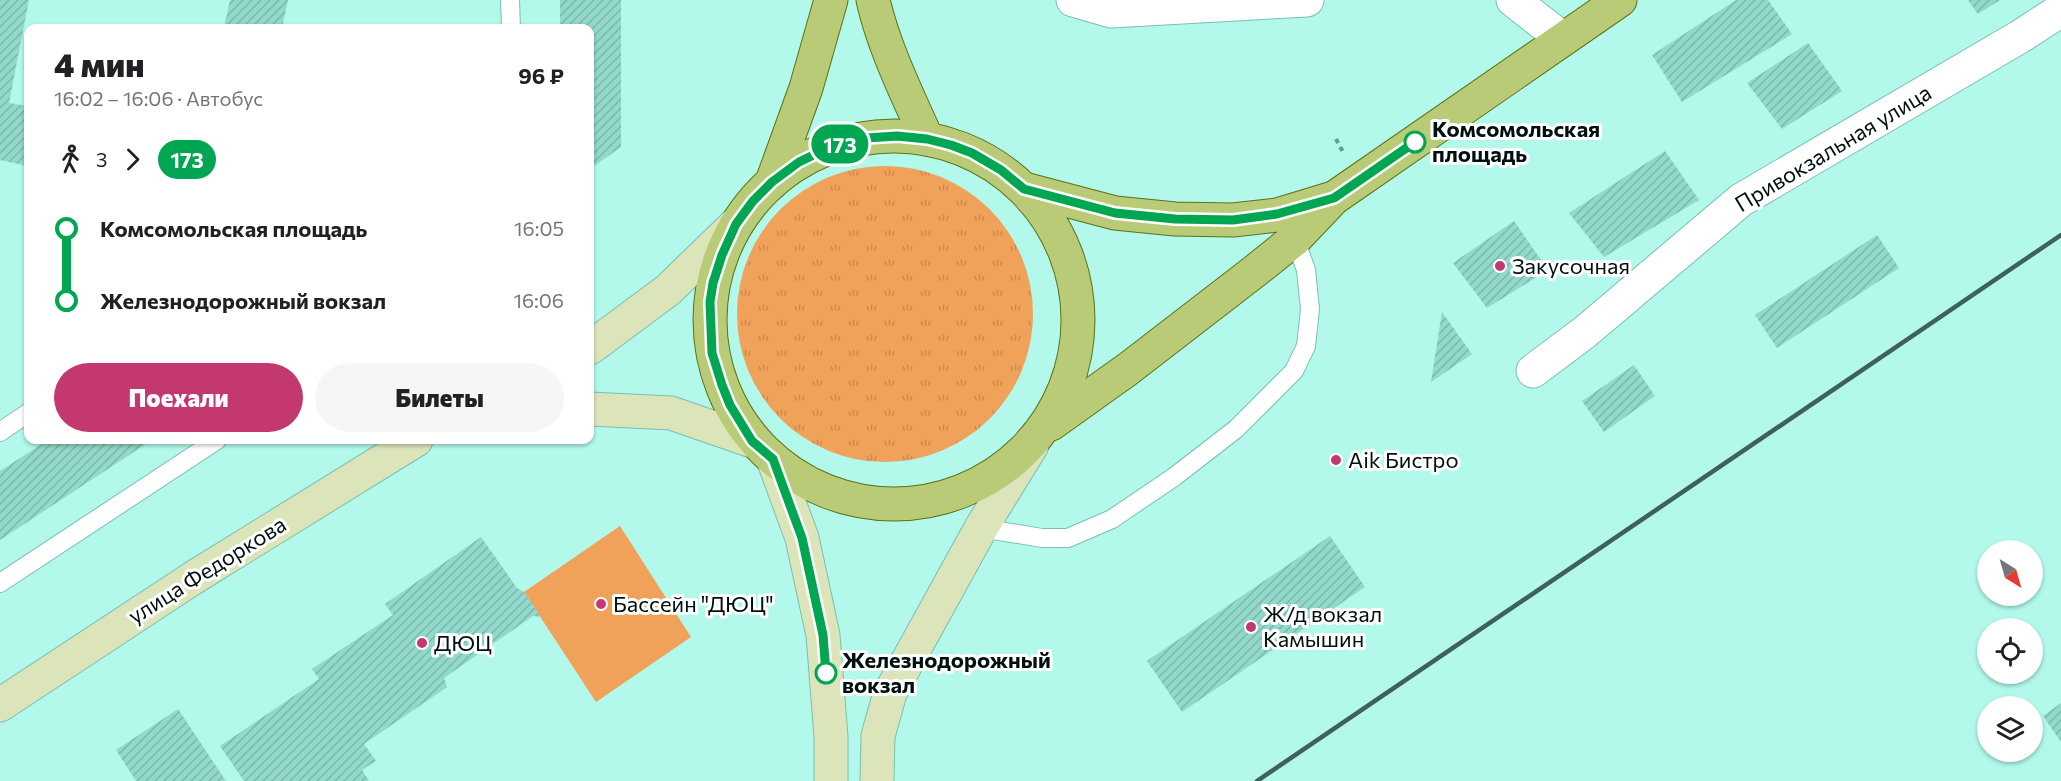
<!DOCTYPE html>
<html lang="ru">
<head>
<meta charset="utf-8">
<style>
  :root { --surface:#fff; --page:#f6f6f6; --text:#202124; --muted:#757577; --accent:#c3386e }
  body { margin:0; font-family:Commissioner,sans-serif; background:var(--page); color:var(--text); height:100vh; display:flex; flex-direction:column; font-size:22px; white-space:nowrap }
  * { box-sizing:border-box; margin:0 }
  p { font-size:20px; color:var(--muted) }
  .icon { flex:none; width:33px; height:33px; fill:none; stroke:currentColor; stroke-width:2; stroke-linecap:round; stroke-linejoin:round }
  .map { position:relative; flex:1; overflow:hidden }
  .sheet { position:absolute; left:24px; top:24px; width:570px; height:420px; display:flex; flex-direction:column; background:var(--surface); border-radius:12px; box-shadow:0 2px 4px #0004 }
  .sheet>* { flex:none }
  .badge { padding:0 12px; border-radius:20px; font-size:21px; line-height:39px }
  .needle { width:39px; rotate:143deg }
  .fabs { position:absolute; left:1977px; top:540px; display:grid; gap:12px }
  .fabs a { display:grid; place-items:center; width:66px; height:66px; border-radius:50%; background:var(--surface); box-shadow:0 2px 4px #0004; font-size:30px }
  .map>.badge { position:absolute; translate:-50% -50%; box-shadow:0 0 0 3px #fff }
  .legs { display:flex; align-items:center; gap:9px; height:66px; padding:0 30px; font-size:20px }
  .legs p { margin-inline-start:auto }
  .head { display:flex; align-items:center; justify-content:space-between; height:102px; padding:0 30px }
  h1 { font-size:33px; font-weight:800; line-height:45px }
  .button { display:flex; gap:12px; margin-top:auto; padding:12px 30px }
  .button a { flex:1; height:69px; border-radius:36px; background:var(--accent); color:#fff; font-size:24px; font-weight:800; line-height:69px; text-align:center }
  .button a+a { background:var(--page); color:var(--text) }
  ul { padding:0 30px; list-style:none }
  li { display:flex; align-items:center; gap:21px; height:72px; font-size:22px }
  li i { display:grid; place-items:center; width:9px; height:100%; margin:0 8px; background:currentColor }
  li i::after { content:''; width:15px; height:15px; margin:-8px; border:4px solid; border-radius:50%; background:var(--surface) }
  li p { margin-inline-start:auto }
  li:first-child i { background:linear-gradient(#0000 50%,currentColor 0) }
  li:last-child i { background:linear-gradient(currentColor 50%,#0000 0) }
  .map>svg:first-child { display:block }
  .grass { fill:url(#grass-tufts) }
  .pitch { fill:#f0a15a }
  .building { fill:url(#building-hatch) }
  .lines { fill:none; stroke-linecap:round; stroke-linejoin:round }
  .lane-casing { stroke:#79bfb2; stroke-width:20 }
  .street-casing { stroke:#79bfb2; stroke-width:35 }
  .secondary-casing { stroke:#79bfb2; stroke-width:35 }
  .primary-casing { stroke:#5a7315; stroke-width:35 }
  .path { stroke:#68988f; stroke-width:4; stroke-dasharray:4.5 4.5; stroke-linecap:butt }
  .lane { stroke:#fff; stroke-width:18 }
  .street { stroke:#fff; stroke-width:33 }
  .secondary { stroke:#dce5ba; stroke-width:33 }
  .primary { stroke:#b9cb76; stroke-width:33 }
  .rail { stroke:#3e615b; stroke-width:4.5 }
  .line-1-casing { stroke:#fff; stroke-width:14 }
  .line-1 { stroke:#00a651; stroke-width:9 }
  .stop-1-dot { fill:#fff; stroke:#00a651; stroke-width:3 }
  .poi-dot { fill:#c3386e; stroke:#fff; stroke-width:2 }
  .labels { text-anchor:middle; stroke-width:6; stroke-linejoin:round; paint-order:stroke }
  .stop-label { font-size:22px; font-weight:bold; fill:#00100d; stroke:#fff; text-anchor:start }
  .street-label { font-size:22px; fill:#00100d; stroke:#fff }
  .poi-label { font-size:22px; fill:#00100d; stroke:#fff; text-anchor:start }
</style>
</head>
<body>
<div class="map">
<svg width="2061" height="781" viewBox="0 0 2061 781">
  <defs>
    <pattern id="grass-tufts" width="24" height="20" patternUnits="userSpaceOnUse" patternTransform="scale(1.5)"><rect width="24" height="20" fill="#f0a15a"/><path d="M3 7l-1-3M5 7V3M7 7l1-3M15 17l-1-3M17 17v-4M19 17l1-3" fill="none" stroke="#cc8a4d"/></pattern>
    <pattern id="building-hatch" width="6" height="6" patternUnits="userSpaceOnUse" patternTransform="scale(1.5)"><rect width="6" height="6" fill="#92d8cb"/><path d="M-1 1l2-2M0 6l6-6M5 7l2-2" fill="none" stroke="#7cb8ad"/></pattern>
  </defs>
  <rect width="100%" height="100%" fill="#b2f9eb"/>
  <circle class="grass" cx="885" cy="314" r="148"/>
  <path class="pitch" d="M620,526L691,637L596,702L524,592Z"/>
  <g class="building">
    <path d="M0,0H29L9,103L28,106V166L0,160Z"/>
    <path d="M230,0H288L282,28H224Z"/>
    <path d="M560,0H621V147L590,169V28H560Z"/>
    <path d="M1736,0H1768L1792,34L1682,102L1652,55Z"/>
    <path d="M1968,0H2000L1978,14Z"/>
    <path d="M1808,43L1842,91L1782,129L1747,83Z"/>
    <path d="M1665,151L1699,200L1604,257L1569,213Z"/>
    <path d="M1514,221L1548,270L1487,308L1453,263Z"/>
    <path d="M1877,235L1899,268L1777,348L1755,315Z"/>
    <path d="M1442,312L1472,354L1431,382Z"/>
    <path d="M1634,365L1655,396L1604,432L1582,401Z"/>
    <path d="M48,440H152L0,540V471Z"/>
    <path d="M1330,536L1365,587L1182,712L1147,661Z"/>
    <path d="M481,537L517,588L524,592L541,617L533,616L444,678L447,687L364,744L376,761L362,770L369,781H244L220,746L319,679L312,669L393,615L385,604Z"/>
    <path d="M2061,703V742L2043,716Z"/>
    <path d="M178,709L226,781H136L116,750Z"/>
  </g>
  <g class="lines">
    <defs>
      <g id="lane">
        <path d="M510,0L511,28"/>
        <path d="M0,432L28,413"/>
        <path d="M981,528L1042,538H1068L1112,519L1174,477L1236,429L1294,371L1306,346L1310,309L1306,270L1295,239"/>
        <path d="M0,583L217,440"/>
      </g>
      <g id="street">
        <path d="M1073,0L1111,11L1307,0"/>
        <path d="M1513,0L1563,39"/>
        <path d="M1533,371L1585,332L1741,200L2021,36L2061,10"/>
      </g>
      <g id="secondary">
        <path d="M590,348L668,290L736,224"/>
        <path d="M590,409L671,413L752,441"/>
        <path d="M773,459L802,538L823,635L831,737V781"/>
        <path d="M0,705L193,578L416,440"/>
        <path d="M877,781L878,736L890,693L981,528L1032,445"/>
      </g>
      <g id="primary">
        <path d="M873,0C884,48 907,94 927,139"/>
        <circle cx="894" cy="320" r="184"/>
        <path d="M772,182L806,88L831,0"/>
        <path d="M1024,189L1115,213L1175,219L1233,220L1277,215L1333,198"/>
        <path d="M1051,424L1128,369L1255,271L1295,239L1334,198L1620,0"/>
      </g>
    </defs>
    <use href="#lane" class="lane-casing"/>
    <use href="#street" class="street-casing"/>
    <use href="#secondary" class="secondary-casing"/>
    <use href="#primary" class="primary-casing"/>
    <path class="path" d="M1336,139L1344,154"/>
    <use href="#lane" class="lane"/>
    <use href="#street" class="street"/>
    <use href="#secondary" class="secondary"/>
    <use href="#primary" class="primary"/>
    <path class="rail" d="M1257,781L2061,235"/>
  </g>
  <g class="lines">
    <defs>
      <path id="line-1" d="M826,673L823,635L802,538L773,459L752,441L730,405L722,385L712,353L710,302L713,283L722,255L736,224L753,201L772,182L799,162L828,148L867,138L897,136L927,139L951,145L972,153L1001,170L1024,189L1115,213L1175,219L1233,220L1277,214L1334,198L1415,142"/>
    </defs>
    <use href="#line-1" class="line-1-casing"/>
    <use href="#line-1" class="line-1"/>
  </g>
  <g class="stop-1-dot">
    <circle cx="1415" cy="142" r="10"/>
    <circle cx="826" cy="673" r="10"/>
  </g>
  <g class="poi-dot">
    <circle cx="1500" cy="266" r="6"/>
    <circle cx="1336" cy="460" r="6"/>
    <circle cx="601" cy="604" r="6"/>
    <circle cx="1251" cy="627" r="6"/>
    <circle cx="422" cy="643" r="6"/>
  </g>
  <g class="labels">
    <g class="stop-label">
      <text x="1432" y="137">Комсомольская<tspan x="1432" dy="25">площадь</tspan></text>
      <text x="842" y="668">Железнодорожный<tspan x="842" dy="25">вокзал</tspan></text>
    </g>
    <g class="street-label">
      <text transform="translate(1833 148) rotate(-31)" y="8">Привокзальная улица</text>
      <text transform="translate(207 570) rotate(-32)" y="8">улица Федоркова</text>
    </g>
    <g class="poi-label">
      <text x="1512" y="274">Закусочная</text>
      <text x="1348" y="468">Aik Бистро</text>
      <text x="613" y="612">Бассейн "ДЮЦ"</text>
      <text x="1263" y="622">Ж/д вокзал<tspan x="1263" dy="25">Камышин</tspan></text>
      <text x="434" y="651">ДЮЦ</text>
    </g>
  </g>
</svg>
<div class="fabs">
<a><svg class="needle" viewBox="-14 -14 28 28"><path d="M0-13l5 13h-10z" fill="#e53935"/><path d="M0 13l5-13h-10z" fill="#757577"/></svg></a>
<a><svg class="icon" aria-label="locate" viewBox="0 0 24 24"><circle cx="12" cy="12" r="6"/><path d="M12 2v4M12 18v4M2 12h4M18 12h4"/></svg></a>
<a><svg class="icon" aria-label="layers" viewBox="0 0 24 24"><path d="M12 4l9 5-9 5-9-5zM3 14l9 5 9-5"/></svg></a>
</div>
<b class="badge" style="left:840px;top:144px;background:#00a651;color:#fff">173</b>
<section class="sheet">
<div class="head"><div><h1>4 мин</h1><p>16:02 – 16:06 · Автобус</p></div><b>96 ₽</b></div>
<div class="legs"><svg class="icon" aria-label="walk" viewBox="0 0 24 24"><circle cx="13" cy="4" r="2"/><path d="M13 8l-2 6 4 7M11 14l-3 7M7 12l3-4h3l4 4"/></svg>3<svg class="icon" aria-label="forward" viewBox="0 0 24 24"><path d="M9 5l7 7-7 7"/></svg><b class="badge" style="background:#00a651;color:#fff">173</b></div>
<ul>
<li><i style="color:#00a651"></i><b>Комсомольская площадь</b><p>16:05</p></li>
<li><i style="color:#00a651"></i><b>Железнодорожный вокзал</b><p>16:06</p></li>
</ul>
<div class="button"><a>Поехали</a><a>Билеты</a></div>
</section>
</div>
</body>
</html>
